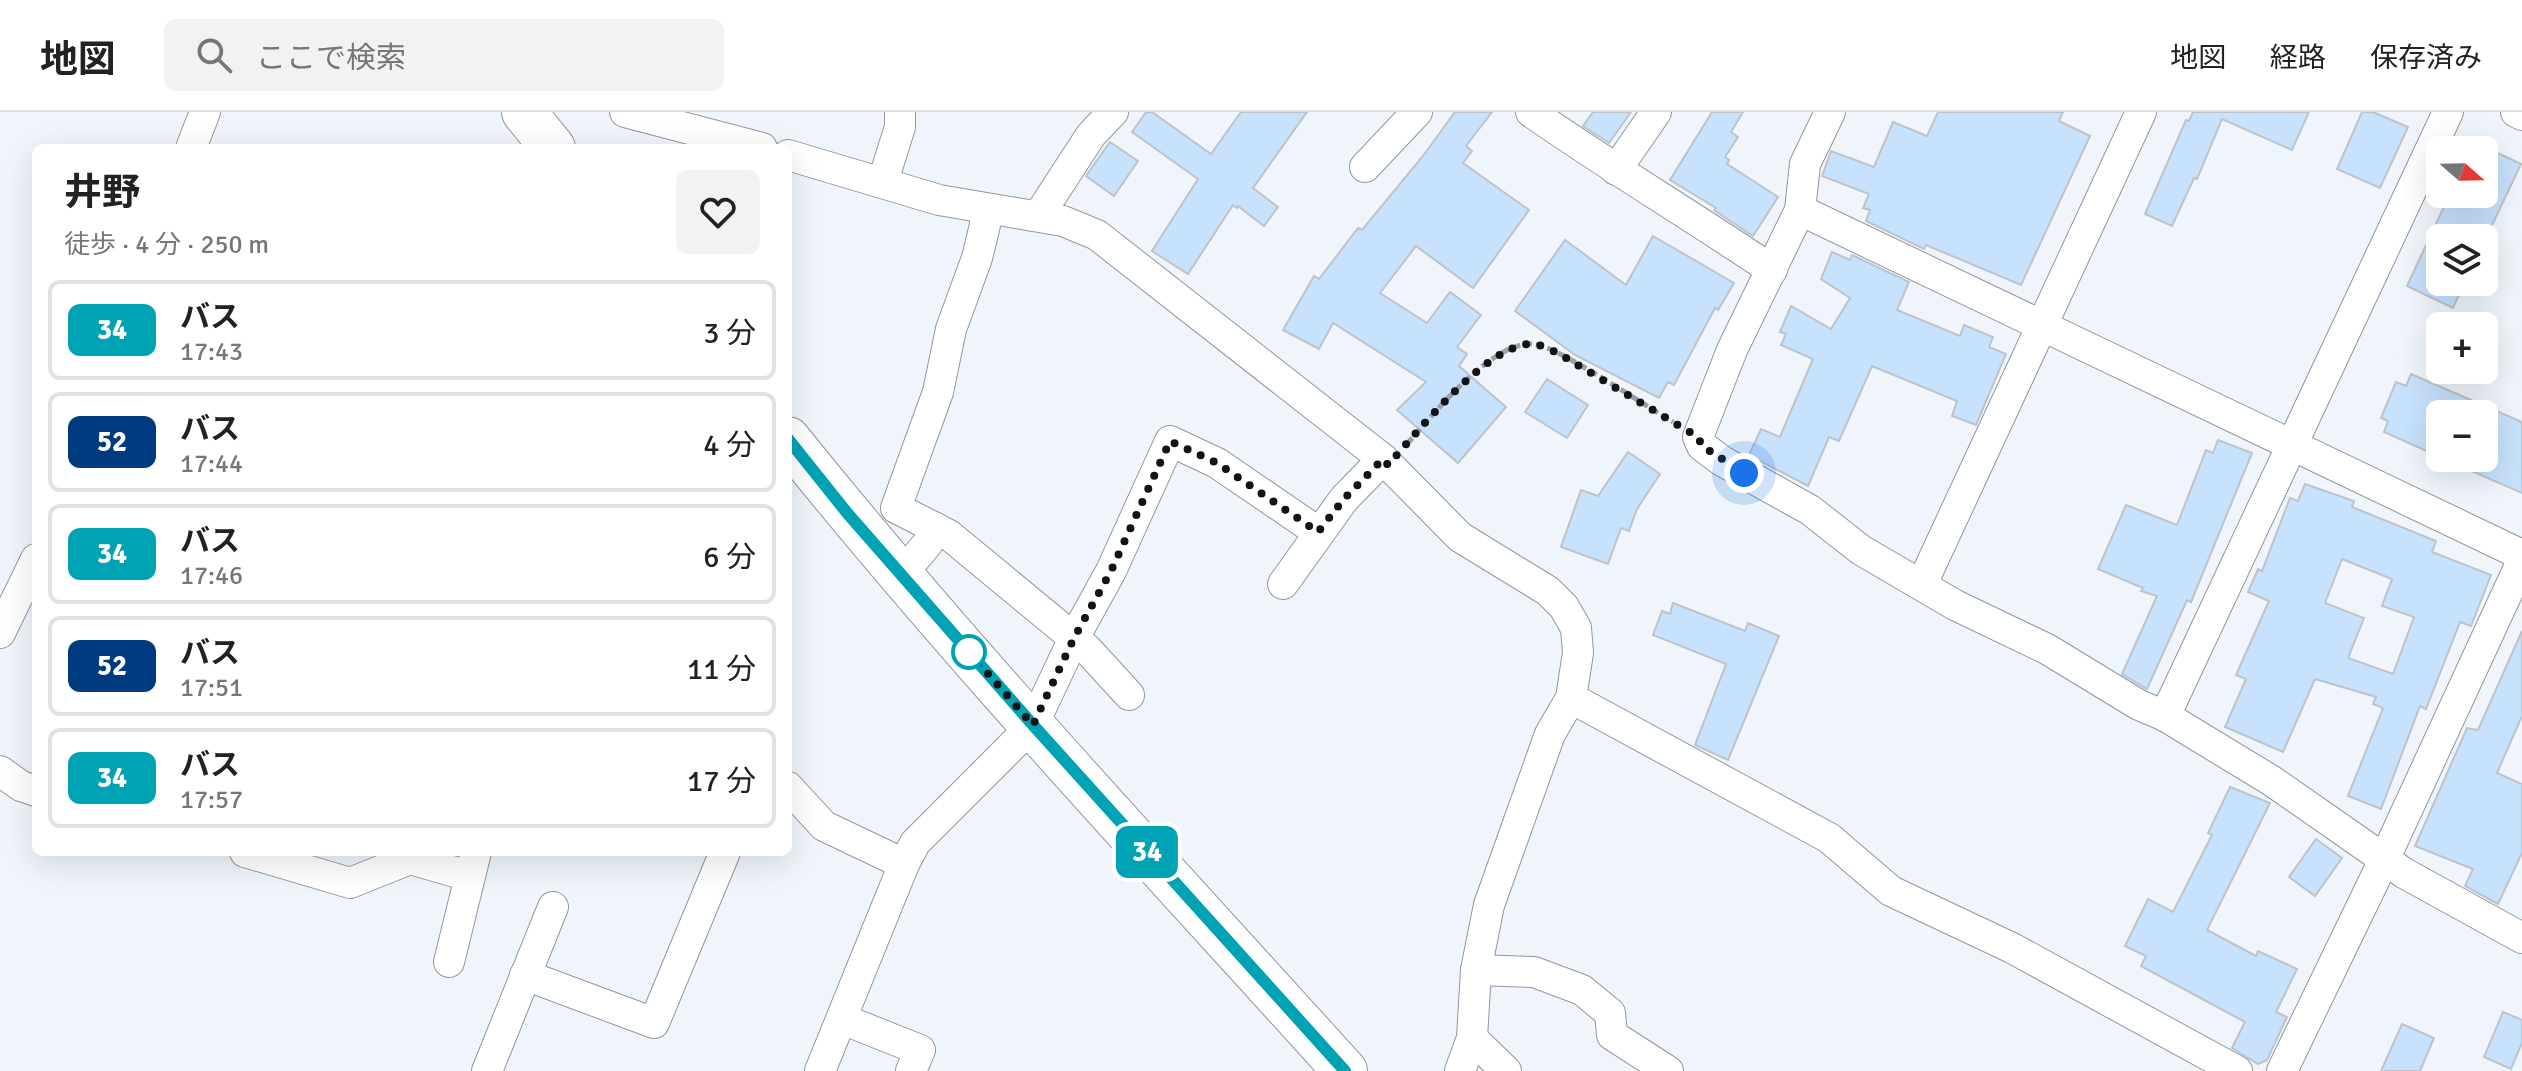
<!DOCTYPE html>
<html lang="ja">
<head>
<meta charset="utf-8">
<style>
  :root { --surface:#fff; --page:#f2f2f2; --text:#222; --muted:#767676; --line:#e0e0e0 }
  body { margin:0; font-family:Signika,"Noto Sans JP",sans-serif; background:var(--page); color:var(--text); height:100vh; display:flex; flex-direction:column; font-size:30px; white-space:nowrap }
  * { box-sizing:border-box; margin:0 }
  p { font-size:26px; color:var(--muted) }
  .icon { flex:none; width:44px; height:44px; fill:none; stroke:currentColor; stroke-width:2; stroke-linecap:round; stroke-linejoin:round }
  .map { position:relative; flex:1; overflow:hidden }
  .drawer { position:absolute; left:32px; top:32px; width:760px; height:712px; display:flex; flex-direction:column; background:var(--surface); border-radius:12px; box-shadow:0 8px 32px #0002 }
  .drawer>* { flex:none }
  .badge { padding:0 16px; border-radius:12px; font-size:28px; line-height:52px }
  .needle { width:52px; rotate:110deg }
  .buttons { position:absolute; left:2426px; top:24px; display:grid; gap:16px }
  .buttons a { display:grid; place-items:center; width:72px; height:72px; border-radius:12px; background:var(--surface); box-shadow:0 8px 32px #0002; font-size:40px }
  .you { position:absolute; width:40px; height:40px; margin:-20px; border:6px solid #fff; border-radius:50%; background:#1a73e8; box-shadow:0 0 0 12px #1a73e833 }
  .map>.badge { position:absolute; translate:-50% -50%; box-shadow:0 0 0 4px #fff }
  .round { display:grid; place-items:center; flex:none; width:84px; height:84px; border-radius:12px; background:var(--page) }
  .summary { display:flex; align-items:center; justify-content:space-between; height:136px; padding:0 32px }
  h1 { font-size:38px; font-weight:700; line-height:60px }
  ul { padding:0; list-style:none }
  li { display:flex; align-items:center; gap:24px; height:100px; margin:0 16px 12px; padding:0 16px; border:4px solid var(--line); border-radius:12px }
  li div { flex:1 }
  li b { display:block; font-size:30px }
  li em { font-style:normal }
  li .badge { min-width:88px; font-weight:700; text-align:center }
  header { display:flex; align-items:center; gap:48px; box-sizing:border-box; height:112px; padding:0 40px; background:var(--surface); border-bottom:2px solid var(--line) }
  header strong { font-size:38px }
  nav { display:flex; gap:44px; margin-inline-start:auto; font-size:28px }
  .search { width:560px; height:72px; background:var(--page); display:flex; align-items:center; gap:20px; box-sizing:border-box; padding:0 28px; border-radius:12px; color:var(--muted); font-size:30px }
  .map>svg:first-child { display:block }
  .building { fill:#c7e2fd; stroke:#bdc3c9; stroke-width:2; fill-rule:evenodd }
  .lines { fill:none; stroke-linecap:round; stroke-linejoin:round }
  .minor-casing { stroke:#91979c; stroke-width:32 }
  .primary-casing { stroke:#91979c; stroke-width:46 }
  .path { stroke:#9ca0a5; stroke-width:5; stroke-dasharray:8 4; stroke-linecap:butt }
  .minor { stroke:#fff; stroke-width:30 }
  .primary { stroke:#fff; stroke-width:44 }
  .line-casing { stroke:#fff; stroke-width:18 }
  .line { stroke:#00a3b4; stroke-width:12 }
  .walk { stroke:#111315; stroke-width:8; stroke-dasharray:0 14.4 }
  .stop-dot { fill:#fff; stroke:#00a3b4; stroke-width:4 }
</style>
</head>
<body>
<header>
<strong>地図</strong>
<div class="search"><svg class="icon" aria-label="search" viewBox="0 0 24 24"><circle cx="10" cy="10" r="6"/><path d="M15 15l6 6"/></svg>ここで検索</div>
<nav><a>地図</a><a>経路</a><a>保存済み</a></nav>
</header>
<div class="map">
<svg width="2522" height="959" viewBox="0 0 2522 959">
  <rect width="100%" height="100%" fill="#eff5fb"/>
  <g class="building">
    <path d="M1146,0H1152L1211,42L1241,0H1307L1253,76L1278,95L1264,114L1238,94L1237,96L1233,93L1188,162L1152,139L1198,67L1132,20Z"/>
    <path d="M1455,0H1492L1466,34L1472,39L1463,51L1529,98L1473,176L1416,134L1380,181L1427,211L1450,180L1481,203L1457,235L1467,242L1459,254L1506,295L1458,351L1397,298L1426,270L1333,211L1319,237L1283,218L1314,164L1319,167L1358,116L1362,118L1423,44Z"/>
    <path d="M1593,0H1631L1609,31L1583,14Z"/>
    <path d="M1712,0H1743L1731,20L1738,25L1725,45L1729,48L1727,52L1778,85L1753,124L1714,98L1716,96L1670,68Z"/>
    <path d="M1938,0H2063L2059,9L2090,24L2021,173L1926,133L1924,137L1866,109L1870,98L1863,96L1869,82L1822,64L1831,39L1874,55L1893,10L1927,24Z"/>
    <path d="M2193,0H2309L2292,38L2222,7L2197,67L2194,66L2172,114L2145,102L2186,8L2189,9Z"/>
    <path d="M2362,0H2373L2408,15L2380,76L2337,57Z"/>
    <path d="M1110,30L1138,49L1114,84L1086,64Z"/>
    <path d="M2474,30L2521,52L2484,130V126H2440V170H2465L2453,196L2407,174L2450,82H2484V38H2470Z"/>
    <path d="M1653,124L1734,171L1718,198L1715,196L1674,273L1668,270L1659,286L1575,243L1515,199L1565,128L1626,173Z"/>
    <path d="M1832,140L1850,148L1852,143L1909,170L1897,198L1960,224L1964,213L1993,225L1989,235L2006,242L1976,313L1952,304L1957,289L1872,254L1839,329L1829,325L1808,374L1749,343L1761,317L1780,325L1813,247L1781,233L1786,222L1780,220L1791,194L1831,217L1850,186L1821,167Z"/>
    <path d="M2411,262L2522,310V381L2442,346H2484V302H2440V345L2384,320L2388,309L2381,306L2396,270L2406,274Z"/>
    <path d="M1547,267L1588,293L1567,326L1525,300Z"/>
    <path d="M2218,328L2252,341L2191,490L2187,488L2147,577L2122,562L2157,484L2141,479L2143,476L2098,457L2126,393L2177,413L2206,338L2213,341Z"/>
    <path d="M1628,340L1660,362L1637,397L1629,419L1621,416L1608,452L1561,435L1581,378L1598,384Z"/>
    <path d="M2305,372L2354,389L2352,395L2436,429L2432,440L2491,463L2471,514L2460,510L2426,597L2420,594L2381,697L2348,684L2383,596L2373,592L2376,585L2315,567L2283,640L2225,615L2246,567L2236,563L2269,489L2248,480L2258,457L2262,459L2290,386L2298,389ZM2342,447L2392,467L2382,494L2414,505L2393,562L2348,546L2364,506L2325,491Z"/>
    <path d="M1673,491L1745,519L1748,511L1779,524L1728,648L1695,633L1726,552L1653,523L1662,499L1670,502Z"/>
    <path d="M2522,519V604L2497,661L2522,672V741L2498,792L2465,774L2473,757L2415,734L2467,616L2478,618Z"/>
    <path d="M2230,675L2270,691L2207,818L2256,844L2258,839L2297,857L2276,900L2287,905L2267,948L2258,952L2232,936L2245,910L2141,854L2146,844L2125,834L2148,787L2173,800L2212,723L2208,721Z"/>
    <path d="M2316,727L2342,746L2315,784L2289,765Z"/>
    <path d="M2503,900L2522,908V931L2511,957L2484,945Z"/>
    <path d="M2402,912L2434,926L2420,959H2381Z"/>
  </g>
  <g class="lines">
    <defs>
      <g id="minor">
        <path d="M625,0L762,36"/>
        <path d="M1531,0C1610,55 1692,104 1772,158"/>
        <path d="M1830,0L1805,52L1800,98L1732,238L1698,325L1702,334L1722,349L1810,398L1861,438L1955,493L2047,537L2139,593L2165,604L2272,669L2404,761L2522,826"/>
        <path d="M2516,0L2522,3"/>
        <path d="M191,36L205,0"/>
        <path d="M788,43L939,88L1063,109L1097,123L1383,347L1460,425L1548,479L1564,495L1576,516L1578,541L1571,586L1550,622L1489,793L1476,858L1472,926L1460,959"/>
        <path d="M1365,55L1417,0"/>
        <path d="M1616,58L1656,0"/>
        <path d="M883,69L900,15V0"/>
        <path d="M984,96L985,113L977,146L951,217L938,280L896,396L949,423L1087,537L1129,583"/>
        <path d="M1800,98L2522,443"/>
        <path d="M1039,103L1091,23L1113,0"/>
        <path d="M902,462L928,431L934,415"/>
        <path d="M1283,472L1344,387L1383,347"/>
        <path d="M1922,472L2141,0"/>
        <path d="M0,521L36,447"/>
        <path d="M1571,586L1829,726L1891,779L2012,836L2237,959"/>
        <path d="M2165,604L2448,0"/>
        <path d="M0,659L21,674L36,679"/>
        <path d="M788,675L824,714L904,752"/>
        <path d="M245,740L350,771L410,747L469,764"/>
        <path d="M449,850L476,740"/>
        <path d="M1476,858L1534,860L1582,878L1610,901L1612,923L1668,959"/>
        <path d="M525,863L654,911L725,740"/>
        <path d="M842,907L920,938L911,959"/>
        <path d="M1472,926L1506,959"/>
        <path d="M487,959L553,795"/>
        <path d="M820,959L904,752L915,731L1033,613L1074,526L1111,459L1170,329L1217,351L1318,420"/>
        <path d="M2282,959L2384,748L2522,449"/>
      </g>
      <g id="primary">
        <path d="M524,0L553,36"/>
        <path d="M788,327C964,546 1157,751 1345,959"/>
      </g>
    </defs>
    <use href="#minor" class="minor-casing"/>
    <use href="#primary" class="primary-casing"/>
    <path class="path" d="M1407,332C1432,304 1492,228 1534,232C1557,234 1647,295 1673,310"/>
    <use href="#minor" class="minor"/>
    <use href="#primary" class="primary"/>
  </g>
  <g class="lines">
    <defs>
      <path id="line" d="M788,327L848,402L1033,613L1345,959"/>
    </defs>
    <use href="#line" class="line-casing"/>
    <use href="#line" class="line"/>
    <path class="walk" d="M969,540L1033,613L1074,526L1111,459L1170,329L1217,351L1318,420L1344,387L1383,347L1388,353C1417,321 1488,230 1533,232C1540,232 1550,238 1556,240L1698,325L1702,334L1744,361"/>
  </g>
  <circle class="stop-dot" cx="969" cy="540" r="16"/>
</svg>
<div class="buttons">
<a><svg class="needle" viewBox="-14 -14 28 28"><path d="M0-13l5 13h-10z" fill="#e53935"/><path d="M0 13l5-13h-10z" fill="#767676"/></svg></a>
<a><svg class="icon" aria-label="layers" viewBox="0 0 24 24"><path d="M12 4l9 5-9 5-9-5zM3 14l9 5 9-5"/></svg></a>
<a>+</a>
<a>−</a>
</div>
<div class="you" style="left:1744px;top:361px"></div>
<b class="badge" style="left:1147px;top:740px;background:#00a3b4;color:#fff">34</b>
<section class="drawer">
<div class="summary"><div><h1>井野</h1><p>徒歩 · 4 分 · 250 m</p></div><a class="round"><svg class="icon" aria-label="heart" viewBox="0 0 24 24"><path d="M12 20l-8-8c-3-5 5-10 8-4 3-6 11-1 8 4z"/></svg></a></div>
<ul>
<li><span class="badge" style="background:#00a3b4;color:#fff">34</span><div><b>バス</b><p>17:43</p></div><em>3 分</em></li>
<li><span class="badge" style="background:#003b80;color:#fff">52</span><div><b>バス</b><p>17:44</p></div><em>4 分</em></li>
<li><span class="badge" style="background:#00a3b4;color:#fff">34</span><div><b>バス</b><p>17:46</p></div><em>6 分</em></li>
<li><span class="badge" style="background:#003b80;color:#fff">52</span><div><b>バス</b><p>17:51</p></div><em>11 分</em></li>
<li><span class="badge" style="background:#00a3b4;color:#fff">34</span><div><b>バス</b><p>17:57</p></div><em>17 分</em></li>
</ul>
</section>
</div>
</body>
</html>
